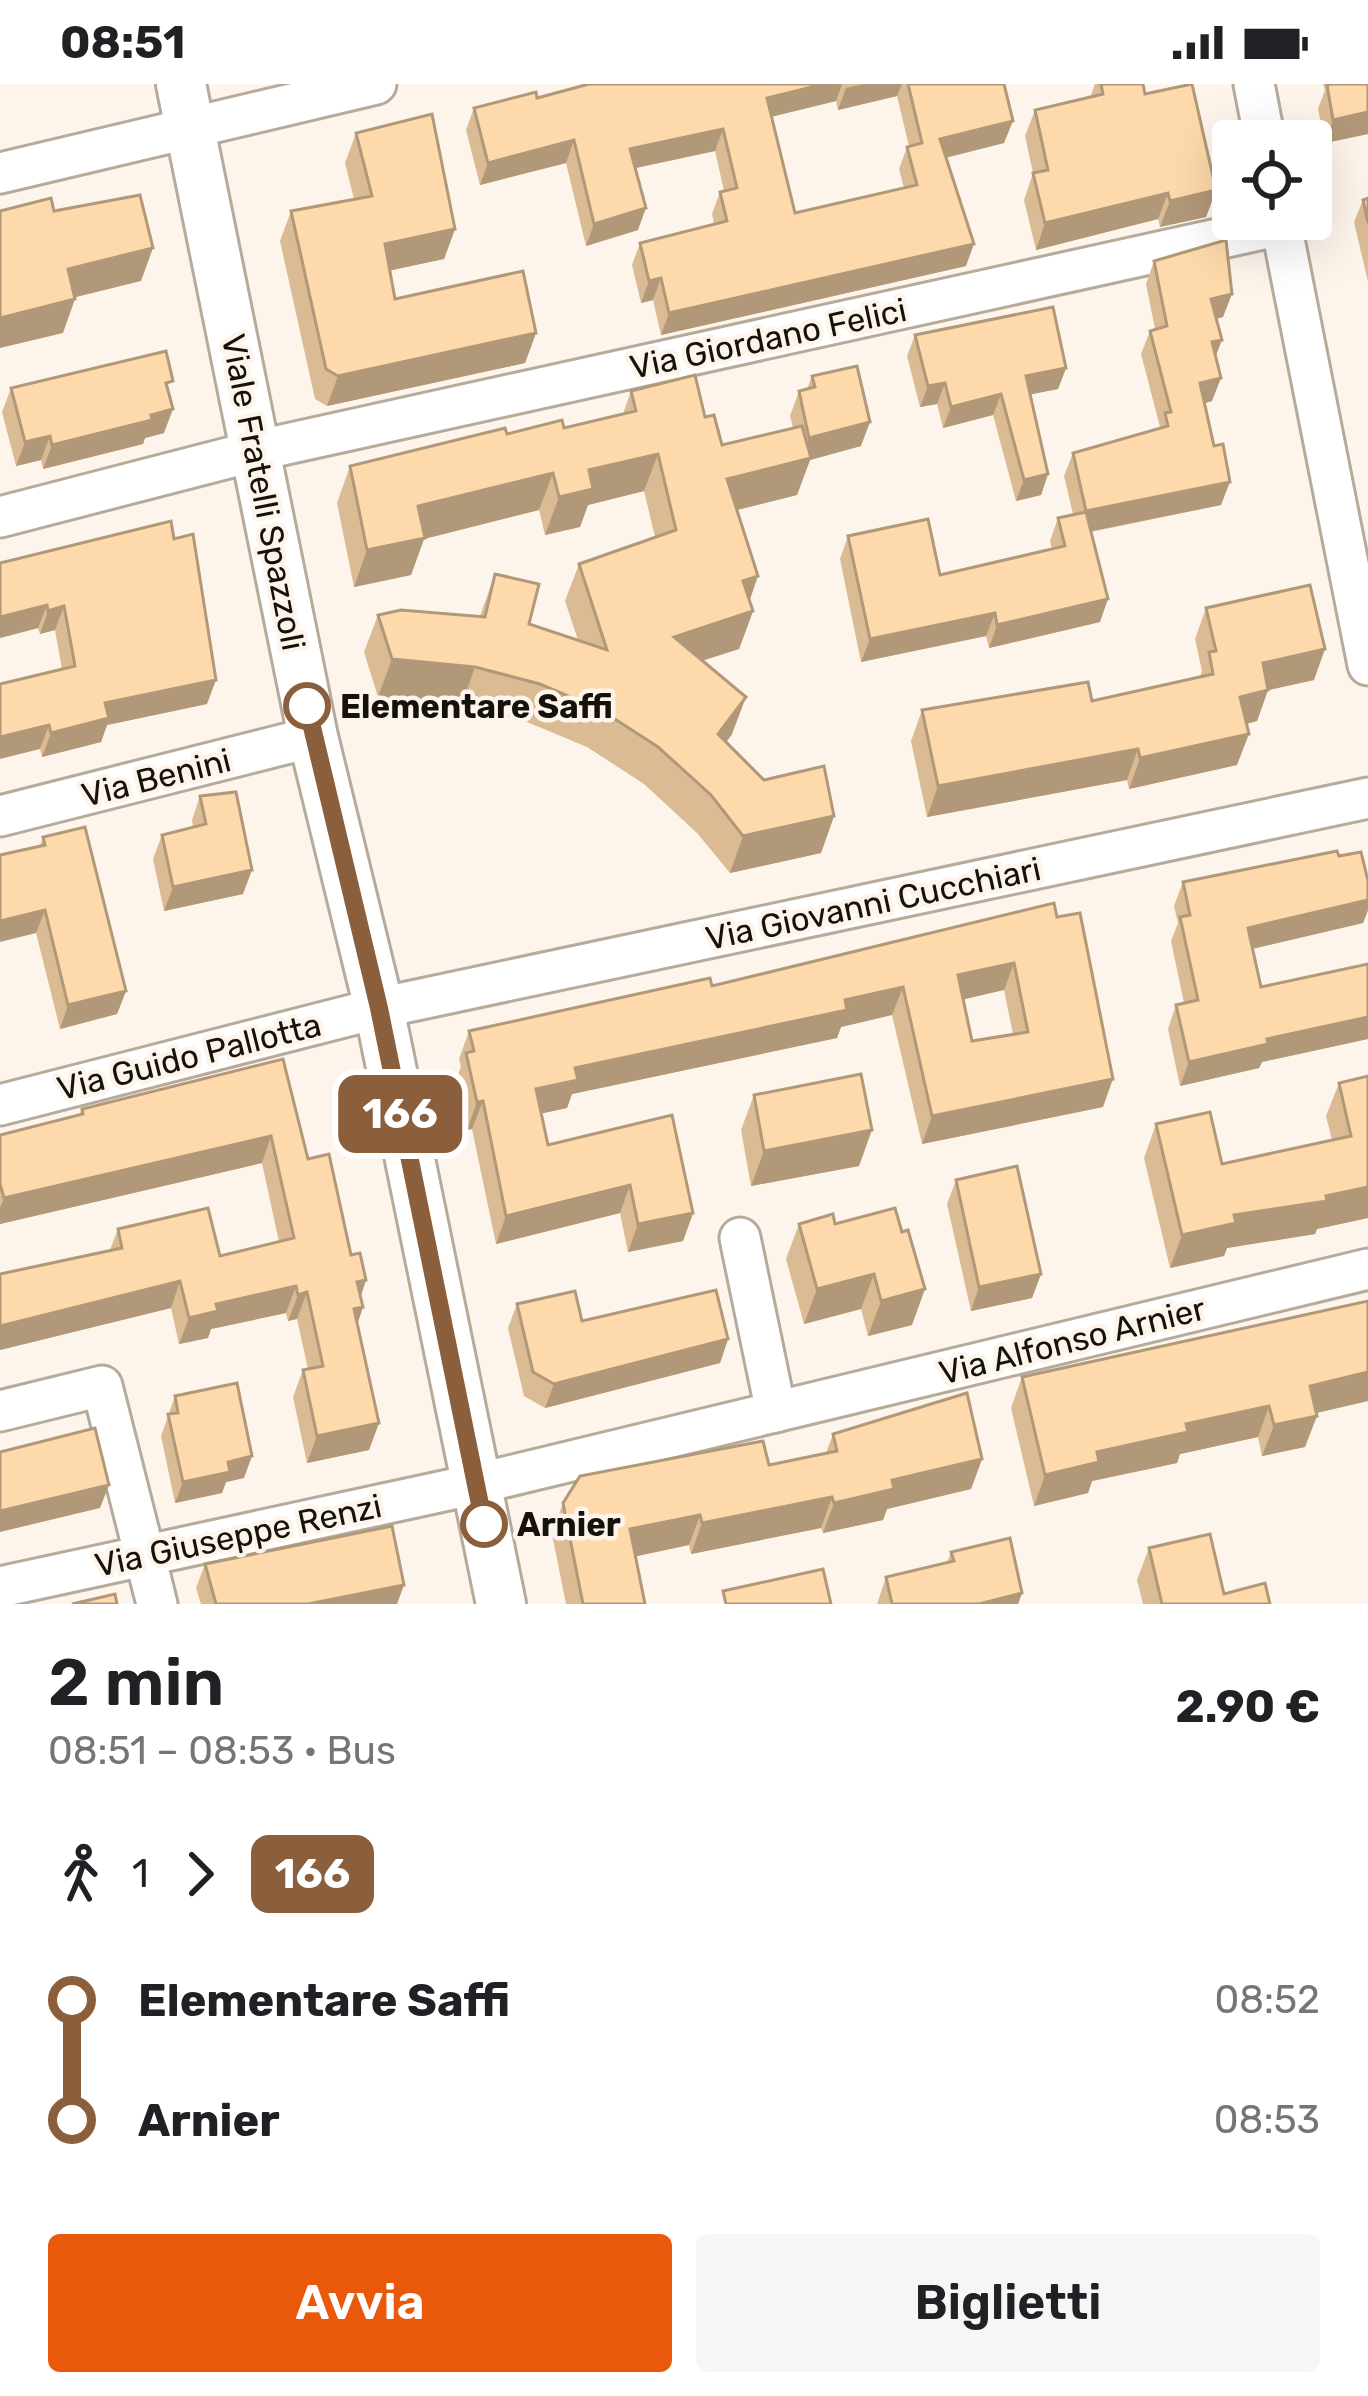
<!DOCTYPE html>
<html lang="it">
<head>
<meta charset="utf-8">
<style>
  :root { --surface:#fff; --page:#f6f6f6; --text:#202124; --muted:#757577; --accent:#ea580c }
  body { margin:0; font-family:Rubik,sans-serif; background:var(--page); color:var(--text); height:100vh; display:flex; flex-direction:column; font-size:45px; white-space:nowrap }
  * { box-sizing:border-box; margin:0 }
  p { font-size:39px; color:var(--muted) }
  .icon { flex:none; width:66px; height:66px; fill:none; stroke:currentColor; stroke-width:2; stroke-linecap:round; stroke-linejoin:round }
  .map { position:relative; height:1520px; overflow:hidden }
  .drawer { display:flex; flex-direction:column; background:var(--surface); flex:1 }
  .drawer>* { flex:none }
  .badge { padding:0 24px; border-radius:18px; font-size:42px; line-height:78px }
  .buttons { position:absolute; left:1212px; top:36px; display:grid; gap:24px }
  .buttons a { display:grid; place-items:center; width:120px; height:120px; border-radius:12px; background:var(--surface); box-shadow:0 12px 48px #0002; font-size:60px }
  .map>.badge { position:absolute; translate:-50% -50%; box-shadow:0 0 0 6px #fff }
  .legs { display:flex; align-items:center; gap:18px; height:132px; padding:0 48px; font-size:39px }
  .legs p { margin-inline-start:auto }
  .head { display:flex; align-items:center; justify-content:space-between; height:204px; padding:0 48px }
  h1 { font-size:66px; font-weight:600; line-height:90px }
  .action { display:flex; gap:24px; margin-top:auto; padding:24px 48px }
  .action a { flex:1; height:138px; border-radius:12px; background:var(--accent); color:#fff; font-size:48px; font-weight:600; line-height:138px; text-align:center }
  .action a+a { background:var(--page); color:var(--text) }
  ul { padding:0 48px; list-style:none }
  li { display:flex; align-items:center; gap:42px; height:120px; font-size:45px }
  li i { display:grid; place-items:center; width:18px; height:100%; margin:0 15px; background:currentColor }
  li i::after { content:''; width:30px; height:30px; margin:-15px; border:9px solid; border-radius:50%; background:var(--surface) }
  li p { margin-inline-start:auto }
  li:first-child i { background:linear-gradient(#0000 50%,currentColor 0) }
  li:last-child i { background:linear-gradient(currentColor 50%,#0000 0) }
  .status { display:flex; justify-content:space-between; align-items:center; height:84px; padding:0 60px; background:var(--surface); direction:ltr }
  .status svg { height:33px; fill:currentColor }
  .map>svg:first-child { display:block }
  .lines { fill:none; stroke-linecap:round; stroke-linejoin:round }
  .minor-casing { stroke:#b6aa9b; stroke-width:45 }
  .tertiary-casing { stroke:#b6aa9b; stroke-width:54 }
  .minor { stroke:#fff; stroke-width:39 }
  .tertiary { stroke:#fff; stroke-width:48 }
  .wall { fill:#dabb93; fill-rule:evenodd }
  .shaded-wall { fill:#b19878 }
  .building { fill:#fdd9ab; stroke:#b19878; stroke-width:3; fill-rule:evenodd }
  .line-1-casing { stroke:#fff; stroke-width:27 }
  .line-1 { stroke:#8b5e3c; stroke-width:18 }
  .stop-1-dot { fill:#fff; stroke:#8b5e3c; stroke-width:6 }
  .labels { text-anchor:middle; stroke-width:9; stroke-linejoin:round; paint-order:stroke }
  .street-label { font-size:33px; fill:#15110b; stroke:#fdf5ec }
  .stop-label { font-size:33px; font-weight:bold; fill:#15110b; stroke:#fdf5ec; text-anchor:start }
</style>
</head>
<body>
<div class="status"><b>08:51</b><svg viewBox="0 0 49 12"><path d="M0 12V9h3v3zM5 12V6h3v6zM10 12V3h3v9zM15 12V0h3v12zM26 1h20v11H26zM47 4h2v5h-2z"/></svg></div>
<div class="map">
<svg width="1368" height="1520" viewBox="0 0 1368 1520">
  <rect width="100%" height="100%" fill="#fdf5ec"/>
  <g class="lines">
    <defs>
      <g id="minor">
        <path d="M1254,0L1265,57"/>
        <path d="M0,89L376,0"/>
        <path d="M1280,135L1368,581"/>
        <path d="M0,433L255,367L1281,141"/>
        <path d="M0,732L313,653"/>
        <path d="M0,1021L379,924L1368,714"/>
        <path d="M740,1154L776,1328"/>
        <path d="M0,1327L102,1302L157,1520"/>
        <path d="M0,1503L476,1400L1368,1185"/>
      </g>
      <path id="tertiary" d="M181,0L313,653L379,924L501,1520"/>
    </defs>
    <use href="#minor" class="minor-casing"/>
    <use href="#tertiary" class="tertiary-casing"/>
    <use href="#minor" class="minor"/>
    <use href="#tertiary" class="tertiary"/>
  </g>
  <g class="wall">
    <path d="M589,0H1004V59L946,74L966,182L661,251L653,216L641,219L632,181L640,159L714,140L712,130L720,108L724,107L715,67L635,84L638,146L586,162L566,79L480,101L466,46L474,24L537,14ZM897,12L909,62L907,63L899,85L904,104L795,129L771,33L836,17L838,26Z"/>
    <path d="M1095,0H1143L1145,10L1216,106L1206,133L1160,143L1158,135L1036,166L1024,116L1033,89L1025,52L1035,26L1090,14Z"/>
    <path d="M1323,0H1368V50L1325,59L1318,25L1325,6Z"/>
    <path d="M356,49L455,145L444,175L390,186L395,215L536,249L525,279L327,322L315,315L280,157L291,127L354,115L345,79Z"/>
    <path d="M1368,114V198L1354,138L1363,116Z"/>
    <path d="M1154,177L1223,233L1217,235L1212,317L1204,319L1221,421L1091,448L1100,538L989,564L986,552L861,578L840,475L848,452L940,491L1052,465L1050,457L1058,434L1073,430L1064,392L1073,369L1160,343L1141,270L1150,247L1155,245L1146,200Z"/>
    <path d="M915,251L1066,284L1058,305L1030,310L1048,390L1041,411L1016,417L993,331L943,344L937,320L920,323L907,272Z"/>
    <path d="M812,292L861,362L810,376L797,411L737,426L749,516L753,527L739,565L703,576L732,650L726,659L764,696L834,732L821,769L730,789L697,749L644,700L587,663L527,638L462,620L378,613L364,568L378,531L480,532L495,490L529,540L578,556L565,517L579,480L655,453L644,407L588,421L580,443L545,451L539,426L424,455L411,491L354,503L337,419L350,382L507,350L564,344L623,330L631,307L705,333L722,361L793,344L790,332L799,307L807,305Z"/>
    <path d="M11,304L169,309L164,349L145,354L143,360L43,385L41,376L16,382L2,328Z"/>
    <path d="M0,479L207,620L107,641L101,658L42,673L40,665L62,585L55,546L40,550L38,544L0,554Z"/>
    <path d="M1206,524L1314,596L1268,606L1257,637L1247,640L1237,681L1129,705L1127,696L927,733L911,657L922,626L1092,617L1200,593L1202,587L1195,555Z"/>
    <path d="M200,712L243,810L164,827L153,775L162,751L193,743L192,736Z"/>
    <path d="M43,753L126,907L117,930L60,945L36,849L40,762Z"/>
    <path d="M1339,772L1368,797V826L1363,839L1252,865L1261,903L1368,880V955L1262,978L1259,984L1180,1002L1168,945L1176,921L1184,919L1171,857L1178,839L1174,822L1183,798Z"/>
    <path d="M1054,819L1103,1023L922,1060L892,931L841,943L837,954L572,1010L567,1024L542,1029L548,1061L693,1129L683,1157L628,1168L620,1129L496,1160L472,1045L467,1046L456,997L461,982L459,975L469,947L712,902ZM1004,906L1013,950L972,957L963,915Z"/>
    <path d="M283,975L308,1075L351,1171L366,1196L361,1212L363,1223L357,1240L379,1339L369,1366L307,1379L293,1313L303,1286L308,1285L297,1235L288,1237L286,1229L211,1245L208,1254L179,1260L171,1224L0,1266V1190L110,1166L118,1145L220,1172L279,1158L262,1079L0,1140V1051L79,1031L82,1025Z"/>
    <path d="M1368,992V1134L1317,1145L1315,1150L1227,1164L1224,1172L1170,1184L1144,1074L1156,1040L1222,1080L1332,1056L1326,1032L1339,999Z"/>
    <path d="M754,1011L859,1082L751,1102L741,1046Z"/>
    <path d="M956,1096L1041,1190L1032,1214L971,1227L947,1120Z"/>
    <path d="M799,1140H835L912,1241L868,1252L861,1225L804,1240L786,1175Z"/>
    <path d="M517,1220L582,1237L728,1255L720,1279L545,1324L524,1312L508,1244Z"/>
    <path d="M1022,1293L1368,1317L1316,1329L1305,1363L1262,1372L1258,1353L1180,1370L1177,1379L1092,1397L1088,1409L1034,1422L1011,1324Z"/>
    <path d="M175,1312L244,1394L226,1398L222,1409L175,1419L161,1352Z"/>
    <path d="M833,1350L982,1375L971,1405L887,1425L883,1436L823,1449L821,1444L691,1470L689,1461L636,1472L645,1520H566L552,1450L563,1419L826,1369Z"/>
    <path d="M1149,1464L1224,1510L1270,1520H1143L1137,1496Z"/>
    <path d="M951,1468L1022,1509L1018,1520H877L886,1493L947,1479Z"/>
    <path d="M205,1480L397,1520H201L196,1504Z"/>
  </g>
  <g class="shaded-wall">
    <path d="M824,0H842L836,17L758,36L767,14Z"/>
    <path d="M863,0H902L897,12L838,26L846,4Z"/>
    <path d="M1368,28V50L1325,59L1333,36Z"/>
    <path d="M1013,37L1004,59L932,77L940,55Z"/>
    <path d="M723,45L715,67L622,87L630,65Z"/>
    <path d="M574,56L566,79L480,101L488,79Z"/>
    <path d="M1216,106L1206,133L1160,143L1170,117Z"/>
    <path d="M1168,109L1158,135L1036,166L1045,139Z"/>
    <path d="M646,124L638,146L586,162L594,140Z"/>
    <path d="M455,145L444,175L374,190L385,160Z"/>
    <path d="M974,160L966,182L661,251L669,229Z"/>
    <path d="M153,164L141,197L56,218L68,185Z"/>
    <path d="M661,194L653,216L641,219L649,197Z"/>
    <path d="M1232,210L1223,233L1203,238L1211,215Z"/>
    <path d="M75,215L63,249L0,264V234Z"/>
    <path d="M536,249L525,279L327,322L338,292Z"/>
    <path d="M1222,256L1213,279L1212,258Z"/>
    <path d="M1066,284L1058,305L1018,313L1026,292Z"/>
    <path d="M1221,294L1212,317L1191,323L1200,299Z"/>
    <path d="M945,299L937,320L920,323L928,302Z"/>
    <path d="M1001,310L993,331L943,344L951,323Z"/>
    <path d="M173,325L164,349L145,354L143,360L43,385L52,361Z"/>
    <path d="M870,338L861,362L810,376L797,411L713,432L727,395L801,376L809,354Z"/>
    <path d="M50,352L41,376L16,382L25,358Z"/>
    <path d="M658,370L644,407L588,421L580,443L545,451L559,413L589,386Z"/>
    <path d="M553,389L539,426L424,455L411,491L354,503L367,466L418,422Z"/>
    <path d="M1048,390L1041,411L1016,417L1024,396Z"/>
    <path d="M1230,398L1221,421L1077,450L1086,427Z"/>
    <path d="M758,492L745,530L743,497Z"/>
    <path d="M1108,515L1100,538L989,564L997,541Z"/>
    <path d="M47,521L38,544L0,554V533Z"/>
    <path d="M64,522L55,546L40,550L48,527Z"/>
    <path d="M753,527L739,565L661,590L674,553Z"/>
    <path d="M995,529L986,552L861,578L870,555Z"/>
    <path d="M1325,565L1314,596L1251,610L1263,579Z"/>
    <path d="M392,575L475,583L462,620L378,613Z"/>
    <path d="M216,596L207,620L107,641L101,658L42,673L51,649L105,619Z"/>
    <path d="M1268,606L1257,637L1229,644L1240,613Z"/>
    <path d="M746,613L732,650L704,687L718,650Z"/>
    <path d="M49,641L40,665L0,675V653Z"/>
    <path d="M1249,650L1237,681L1129,705L1140,674Z"/>
    <path d="M1138,665L1127,696L927,733L938,702Z"/>
    <path d="M834,732L821,769L730,789L743,752Z"/>
    <path d="M252,786L243,810L164,827L173,803Z"/>
    <path d="M1368,816V826L1363,839L1239,868L1248,844Z"/>
    <path d="M45,826L36,849L0,858V837Z"/>
    <path d="M1014,879L1004,906L948,919L958,891Z"/>
    <path d="M903,903L892,931L841,943L837,954L572,1010L567,1024L526,1033L536,1005L575,984Z"/>
    <path d="M126,907L117,930L60,945L68,921Z"/>
    <path d="M1368,933V955L1262,978L1259,984L1180,1002L1189,978L1267,955Z"/>
    <path d="M1113,995L1103,1023L922,1060L932,1032Z"/>
    <path d="M483,1017L472,1045L467,1046L477,1018Z"/>
    <path d="M872,1046L859,1082L751,1102L764,1067Z"/>
    <path d="M271,1052L262,1079L0,1140V1124L4,1114Z"/>
    <path d="M630,1101L620,1129L496,1160L506,1132Z"/>
    <path d="M1368,1103V1134L1317,1145L1315,1150L1227,1164L1224,1172L1170,1184L1182,1151L1234,1131Z"/>
    <path d="M693,1129L683,1157L628,1168L638,1140Z"/>
    <path d="M874,1190L861,1225L804,1240L817,1205Z"/>
    <path d="M1041,1190L1032,1214L971,1227L979,1203Z"/>
    <path d="M366,1196L357,1223V1198Z"/>
    <path d="M180,1197L171,1224L0,1266V1242Z"/>
    <path d="M296,1202L286,1229L211,1245L208,1254L179,1260L189,1234L216,1220Z"/>
    <path d="M925,1205L912,1241L868,1252L881,1217Z"/>
    <path d="M307,1208L297,1235L288,1237L298,1211Z"/>
    <path d="M363,1223L354,1250V1225Z"/>
    <path d="M728,1255L720,1279L545,1324L554,1300Z"/>
    <path d="M1368,1288V1317L1299,1333L1310,1302Z"/>
    <path d="M1269,1322L1258,1353L1180,1370L1177,1379L1092,1397L1088,1409L1034,1422L1045,1391L1097,1368L1186,1340Z"/>
    <path d="M1317,1332L1305,1363L1262,1372L1274,1341Z"/>
    <path d="M379,1339L369,1366L307,1379L317,1352Z"/>
    <path d="M252,1372L244,1394L226,1398L222,1409L175,1419L183,1398L228,1378Z"/>
    <path d="M982,1375L971,1405L887,1425L883,1436L823,1449L834,1419L892,1396Z"/>
    <path d="M109,1401L100,1424L0,1448V1427Z"/>
    <path d="M832,1413L821,1444L691,1470L702,1439Z"/>
    <path d="M700,1431L689,1461L619,1476L630,1445Z"/>
    <path d="M404,1501L397,1520H308Z"/>
    <path d="M1022,1509L1018,1520H979Z"/>
  </g>
  <g class="building">
    <path d="M589,0H824L767,14L795,129L917,101L907,63L922,59L908,0H1004L1013,37L940,55L974,160L669,229L661,194L649,197L640,159L727,137L720,108L737,104L723,45L630,65L646,124L594,140L574,56L488,79L474,24L536,8L537,14Z"/>
    <path d="M1101,0H1143L1145,10L1192,0L1216,106L1170,117L1168,109L1045,139L1033,89L1048,86L1035,26L1103,10Z"/>
    <path d="M1331,0H1368V28L1333,36L1327,1Z"/>
    <path d="M432,30L455,145L385,160L395,215L523,187L536,249L338,292L326,285L291,127L372,112L356,49Z"/>
    <path d="M140,111L153,164L68,185L75,215L0,234V127L51,114L54,127Z"/>
    <path d="M1368,114V139L1363,116Z"/>
    <path d="M1226,156L1232,210L1211,215L1222,256L1212,258L1221,294L1200,299L1214,362L1223,360L1230,398L1086,427L1073,369L1168,342L1165,329L1171,328L1150,247L1167,242L1154,177Z"/>
    <path d="M1053,223L1066,284L1026,292L1048,390L1024,396L1001,310L951,323L945,299L928,302L915,251Z"/>
    <path d="M166,267L173,297L166,299L173,325L151,331L152,336L52,361L50,352L25,358L11,304Z"/>
    <path d="M857,282L870,338L809,354L799,307L815,303L812,292Z"/>
    <path d="M695,291L705,333L714,331L722,361L802,342L811,374L727,395L758,492L743,497L753,527L674,553L746,613L718,650L764,696L824,682L834,732L743,752L711,711L658,663L601,626L540,600L475,583L392,575L378,531L401,526L485,533L495,490L539,500L529,540L607,566L579,480L676,446L658,370L589,386L593,405L559,413L553,389L418,422L425,454L367,466L350,382L505,344L507,350L562,336L564,344L636,327L631,307Z"/>
    <path d="M1086,428L1108,515L997,541L995,529L870,555L848,452L928,435L940,491L1065,462L1058,434Z"/>
    <path d="M171,437L174,455L193,450L216,596L105,619L109,634L51,649L49,641L0,653V600L75,582L64,522L48,527L47,521L0,533V479Z"/>
    <path d="M1310,501L1325,565L1263,579L1268,606L1240,613L1249,650L1140,674L1138,665L938,702L922,626L1088,598L1092,617L1213,590L1209,568L1216,567L1206,524Z"/>
    <path d="M236,708L252,786L173,803L162,751L206,740L200,712Z"/>
    <path d="M85,743L126,907L68,921L45,826L0,837V771L45,761L43,753Z"/>
    <path d="M1337,767L1339,772L1361,768L1368,797V816L1248,844L1261,903L1368,880V933L1267,955L1268,960L1189,978L1176,921L1198,916L1180,833L1190,831L1183,798Z"/>
    <path d="M1054,819L1057,833L1080,829L1113,995L932,1032L903,903L845,916L847,926L575,984L578,996L536,1005L548,1061L672,1031L693,1129L638,1140L630,1101L506,1132L483,1017L477,1018L466,969L474,967L469,947L710,894L712,902ZM1014,879L1028,948L972,957L958,891Z"/>
    <path d="M283,975L308,1075L329,1070L351,1171L360,1169L366,1196L357,1198L363,1223L354,1225L379,1339L317,1352L303,1286L323,1282L307,1208L298,1211L296,1202L216,1220L218,1227L189,1234L180,1197L0,1242V1190L122,1164L118,1145L208,1124L220,1172L294,1154L271,1052L4,1114L0,1100V1051L83,1030L82,1025Z"/>
    <path d="M861,990L872,1046L764,1067L754,1011Z"/>
    <path d="M1368,992V1103L1326,1112L1327,1117L1234,1131L1236,1139L1182,1151L1156,1040L1210,1028L1222,1080L1351,1052L1339,999Z"/>
    <path d="M1017,1082L1041,1190L979,1203L956,1096Z"/>
    <path d="M895,1124L902,1148L908,1146L925,1205L881,1217L874,1190L817,1205L799,1140L833,1130L835,1140Z"/>
    <path d="M716,1206L728,1255L554,1300L533,1288L517,1220L575,1207L582,1237Z"/>
    <path d="M1368,1217V1288L1310,1302L1317,1332L1274,1341L1269,1322L1186,1340L1188,1348L1097,1368L1099,1378L1045,1391L1022,1293Z"/>
    <path d="M237,1299L252,1372L228,1378L230,1388L183,1398L168,1330L178,1329L175,1312Z"/>
    <path d="M967,1309L982,1375L892,1396L894,1405L834,1419L832,1413L702,1439L700,1431L630,1445L645,1520H583L563,1419L580,1392L763,1357L769,1381L837,1367L833,1350Z"/>
    <path d="M95,1344L109,1401L0,1427V1368Z"/>
    <path d="M392,1442L404,1501L308,1520H216L205,1480Z"/>
    <path d="M1210,1450L1224,1510L1265,1499L1270,1520H1162L1149,1464Z"/>
    <path d="M1010,1454L1022,1509L979,1520H892L886,1493L954,1477L951,1468Z"/>
    <path d="M823,1485L831,1520H726L723,1507Z"/>
    <path d="M115,1510L117,1520H72Z"/>
  </g>
  <g class="lines">
    <defs>
      <path id="line-1" d="M307,622L379,924L484,1440"/>
    </defs>
    <use href="#line-1" class="line-1-casing"/>
    <use href="#line-1" class="line-1"/>
  </g>
  <g class="stop-1-dot">
    <circle cx="307" cy="622" r="21"/>
    <circle cx="484" cy="1440" r="21"/>
  </g>
  <g class="labels">
    <g class="street-label">
      <text transform="translate(768 254) rotate(-12)" y="12">Via Giordano Felici</text>
      <text transform="translate(264 408) rotate(79)" y="12">Viale Fratelli Spazzoli</text>
      <text transform="translate(156 693) rotate(-14)" y="12">Via Benini</text>
      <text transform="translate(873 819) rotate(-12)" y="12">Via Giovanni Cucchiari</text>
      <text transform="translate(189 972) rotate(-14)" y="12">Via Guido Pallotta</text>
      <text transform="translate(1072 1256) rotate(-14)" y="12">Via Alfonso Arnier</text>
      <text transform="translate(238 1451) rotate(-12)" y="12">Via Giuseppe Renzi</text>
    </g>
    <g class="stop-label">
      <text x="340" y="634">Elementare Saffi</text>
      <text x="517" y="1452">Arnier</text>
    </g>
  </g>
</svg>
<div class="buttons">
<a><svg class="icon" aria-label="locate" viewBox="0 0 24 24"><circle cx="12" cy="12" r="6"/><path d="M12 2v4M12 18v4M2 12h4M18 12h4"/></svg></a>
</div>
<b class="badge" style="left:400px;top:1030px;background:#8b5e3c;color:#fff">166</b>
</div>
<section class="drawer">
<div class="head"><div><h1>2 min</h1><p>08:51 – 08:53 · Bus</p></div><b>2.90 €</b></div>
<div class="legs"><svg class="icon" aria-label="walk" viewBox="0 0 24 24"><circle cx="13" cy="4" r="2"/><path d="M13 8l-2 6 4 7M11 14l-3 7M7 12l3-4h3l4 4"/></svg>1<svg class="icon" aria-label="forward" viewBox="0 0 24 24"><path d="M9 5l7 7-7 7"/></svg><b class="badge" style="background:#8b5e3c;color:#fff">166</b></div>
<ul>
<li><i style="color:#8b5e3c"></i><b>Elementare Saffi</b><p>08:52</p></li>
<li><i style="color:#8b5e3c"></i><b>Arnier</b><p>08:53</p></li>
</ul>
<div class="action"><a>Avvia</a><a>Biglietti</a></div>
</section>
</body>
</html>
